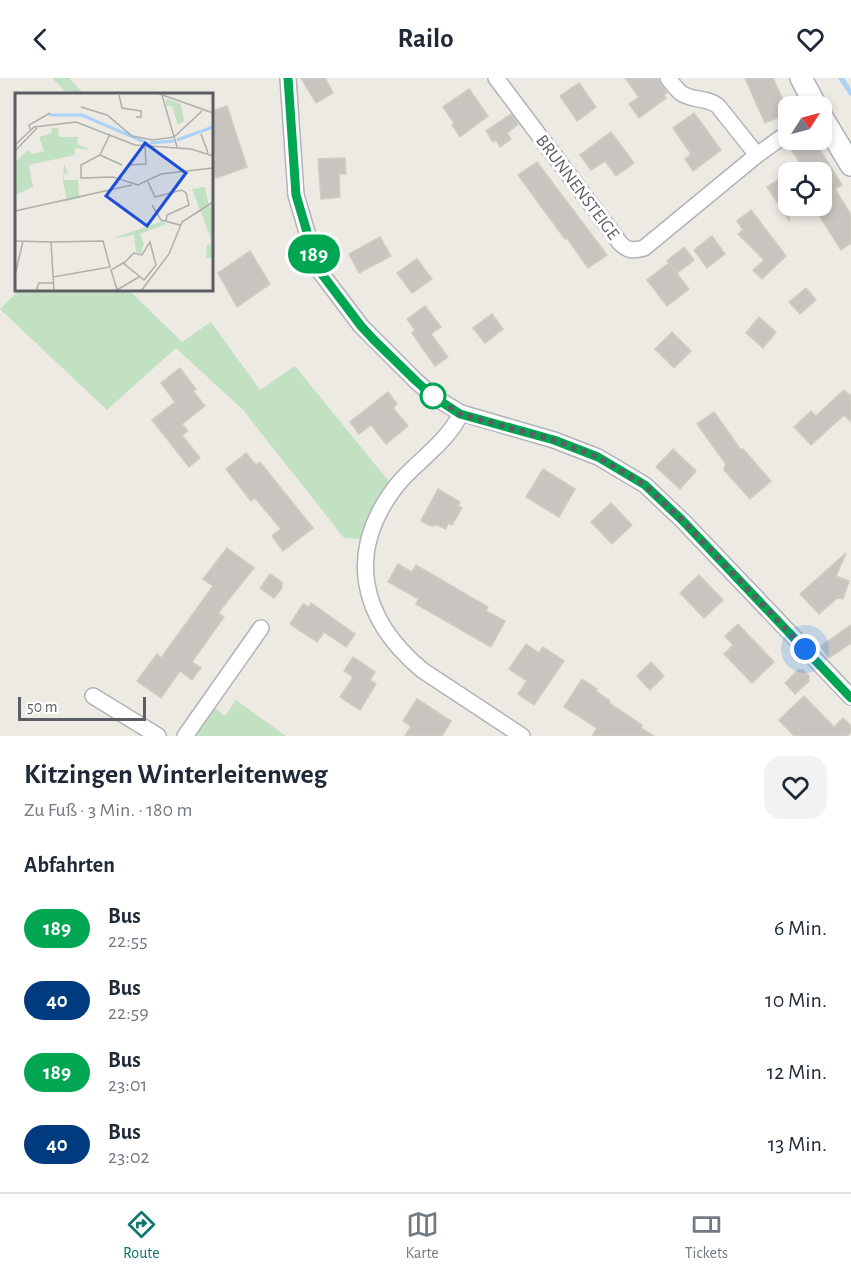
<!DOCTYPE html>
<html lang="de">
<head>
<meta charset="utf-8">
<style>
  :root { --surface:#fff; --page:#f2f2f3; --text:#1f2937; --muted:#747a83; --line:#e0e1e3; --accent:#0f766e }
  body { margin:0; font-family:"Alegreya Sans",sans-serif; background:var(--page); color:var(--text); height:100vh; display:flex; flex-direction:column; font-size:22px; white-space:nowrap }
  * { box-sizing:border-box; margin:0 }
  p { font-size:20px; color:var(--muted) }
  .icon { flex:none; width:33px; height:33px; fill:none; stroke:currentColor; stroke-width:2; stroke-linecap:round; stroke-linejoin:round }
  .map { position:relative; height:658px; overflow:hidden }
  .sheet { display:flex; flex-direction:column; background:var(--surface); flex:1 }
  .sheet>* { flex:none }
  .badge { padding:0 12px; border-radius:20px; font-size:21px; line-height:39px }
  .needle { width:39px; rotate:54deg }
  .buttons { position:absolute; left:778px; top:18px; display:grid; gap:12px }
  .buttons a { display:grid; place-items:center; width:54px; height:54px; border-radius:12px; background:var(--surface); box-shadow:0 3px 9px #0003; font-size:30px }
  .scale { position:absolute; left:18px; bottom:15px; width:128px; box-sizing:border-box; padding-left:6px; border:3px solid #5b5e62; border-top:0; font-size:16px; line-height:21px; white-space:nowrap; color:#5b5e62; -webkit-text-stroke:4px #fff; paint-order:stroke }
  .you { position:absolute; width:30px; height:30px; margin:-15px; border:4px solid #fff; border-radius:50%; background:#1a73e8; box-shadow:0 0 0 9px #1a73e833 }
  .map>.badge { position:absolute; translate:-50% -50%; box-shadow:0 0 0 3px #fff }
  h2 { padding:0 24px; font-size:22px; line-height:54px }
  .round { display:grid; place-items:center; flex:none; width:63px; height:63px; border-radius:18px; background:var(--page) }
  .head { display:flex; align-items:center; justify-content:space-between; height:102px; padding:0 24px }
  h1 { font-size:28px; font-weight:600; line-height:45px }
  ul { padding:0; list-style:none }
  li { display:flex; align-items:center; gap:18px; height:72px; padding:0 24px }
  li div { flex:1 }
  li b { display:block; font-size:22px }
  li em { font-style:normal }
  li .badge { min-width:66px; font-weight:700; text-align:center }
  header { display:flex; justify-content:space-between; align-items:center; height:78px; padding:0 24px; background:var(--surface); font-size:27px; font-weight:600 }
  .menu { display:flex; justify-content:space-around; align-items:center; height:84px; border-top:2px solid var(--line); background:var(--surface); font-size:16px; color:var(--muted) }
  .menu a { display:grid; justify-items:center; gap:3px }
  .menu .current { color:var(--accent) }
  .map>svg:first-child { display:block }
  .green { fill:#c2e1c3 }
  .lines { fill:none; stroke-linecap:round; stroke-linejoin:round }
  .stream { stroke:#a9d2f6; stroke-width:5 }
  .building { fill:#c8c5c0; stroke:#d0ccc2; stroke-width:1.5 }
  .street-casing { stroke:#b0b3b7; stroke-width:18 }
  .secondary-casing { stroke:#afb2b7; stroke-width:24 }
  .street { stroke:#fff; stroke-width:15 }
  .secondary { stroke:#fff; stroke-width:21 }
  .line-casing { stroke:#fff; stroke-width:14 }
  .line { stroke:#00a651; stroke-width:9 }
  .walk { stroke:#5b5e62; stroke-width:6; stroke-dasharray:0 10.8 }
  .stop-dot { fill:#fff; stroke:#00a651; stroke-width:3 }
  .labels { text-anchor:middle; stroke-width:6; stroke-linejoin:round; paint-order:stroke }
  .street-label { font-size:18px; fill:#5b5e62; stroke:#fff }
  .inset-river { fill:none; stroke:#a9d2f6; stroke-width:3 }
  .inset-road { fill:none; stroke:#aeaeab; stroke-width:1.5 }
  .view { fill:#1d4ed8; fill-opacity:0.15; stroke:#1d4ed8; stroke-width:3 }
  .inset-edge { fill:none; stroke:#5b5e62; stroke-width:3 }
</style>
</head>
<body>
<header><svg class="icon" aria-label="back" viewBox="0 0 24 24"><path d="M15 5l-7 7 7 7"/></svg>Railo<svg class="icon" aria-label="heart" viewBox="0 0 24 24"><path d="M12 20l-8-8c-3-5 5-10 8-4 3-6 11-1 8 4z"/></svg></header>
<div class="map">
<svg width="851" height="658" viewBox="0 0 851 658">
  <rect width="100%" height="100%" fill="#eceae3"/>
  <g class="green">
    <path d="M52,0H69L84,16H68Z"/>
    <path d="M19,212H129L182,264L211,244L260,312L295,288L391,406L362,461L344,460L243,332L176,270L107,332L0,231Z"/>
    <path d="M236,622L286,658H196L213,629L225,638Z"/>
  </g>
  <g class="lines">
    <path class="stream" d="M841,0L851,15"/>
  </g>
  <g class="building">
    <path d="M301,0H325L333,15L316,25Z"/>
    <path d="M625,0H658L667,15L664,17L666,20L639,40L629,26L639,19Z"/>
    <path d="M745,0H773L789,35L765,45Z"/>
    <path d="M579,5L596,29L577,43L560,18Z"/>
    <path d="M469,11L488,38L460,59L452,47L454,45L443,29Z"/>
    <path d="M227,28L247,89L216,100L212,88V83L216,82L212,67V33Z"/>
    <path d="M694,35L721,72L693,93L685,81L691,76L673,50Z"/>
    <path d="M511,36L518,46L507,55L511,61L500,69L496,62L493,64L486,53Z"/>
    <path d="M611,54L634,85L616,98L605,83L591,92L580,77Z"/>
    <path d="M798,62H814L842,107L835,111L851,137V165L841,172L815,131L822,128V94H806L788,67Z"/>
    <path d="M345,80L346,96H339L340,119L321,121L318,81Z"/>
    <path d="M537,84L607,177L588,190L567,160L565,161L518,97Z"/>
    <path d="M789,95V142L767,109Z"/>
    <path d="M751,132L786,178L762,201L753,192L764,182L738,156L743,152L737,143Z"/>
    <path d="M712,158L725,176L707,190L694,172Z"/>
    <path d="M380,159L391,178L359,195L349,176Z"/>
    <path d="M684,169L694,182L677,195L667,183Z"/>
    <path d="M250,173L270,206L237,229L218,195Z"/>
    <path d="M417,181L432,201L412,215L397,195Z"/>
    <path d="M669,185L689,211L667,228L647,202Z"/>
    <path d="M806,210L816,222L800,236L789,224Z"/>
    <path d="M425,228L441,249L431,256L448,279L435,288L412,255L415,252L407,241Z"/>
    <path d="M492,236L503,251L485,265L473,250Z"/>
    <path d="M759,239L776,254L763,270L746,255Z"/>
    <path d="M672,254L691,273L674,290L655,271Z"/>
    <path d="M180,290L196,311L193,313L205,328L182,346L188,353L182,357L200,380L189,389L152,342L175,324L161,305Z"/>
    <path d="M844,312L851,318V344L844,337L811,367L794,349L811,333L816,338Z"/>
    <path d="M388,314L397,326L393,330L408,348L386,366L371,347L359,356L350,344Z"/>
    <path d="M714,334L741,372L743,371L771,403L750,421L724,392L726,383L725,385L697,346Z"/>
    <path d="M673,371L696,393L680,411L656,389Z"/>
    <path d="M246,375L256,387L260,384L313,450L283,473L272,458L281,451L255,420L251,423L226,391Z"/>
    <path d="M543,391L575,411L559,439L526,419Z"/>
    <path d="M438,411L460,424L458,428L462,430L452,447L448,445L446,451L437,447L431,448L421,443Z"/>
    <path d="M611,425L632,447L612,466L591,444Z"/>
    <path d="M227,470L254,490L218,535L224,539L192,584L201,590L196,596L192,602L180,593L161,620L137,603L157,576L161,580L213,508L203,501Z"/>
    <path d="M846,475L836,498L849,503L843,521L837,520L819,536L800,516Z"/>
    <path d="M398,486L412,494L416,487L488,529L486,533L505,543L491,569L416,526L419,521L388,504Z"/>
    <path d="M270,496L282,504V510L274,520L260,510Z"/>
    <path d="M699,497L723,522L704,540L680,515Z"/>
    <path d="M311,525L355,556L346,569L324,554L317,564L290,546L303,526L309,529Z"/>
    <path d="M738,546L774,584L752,605L724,576L733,567L725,558Z"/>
    <path d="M851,547V565L829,580L821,568Z"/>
    <path d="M526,566L539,575L543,569L564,583L534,627L518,616L527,603L509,591Z"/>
    <path d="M353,579L375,594L370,602L376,606L360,632L340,619L353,599L344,593Z"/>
    <path d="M651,584L664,598L650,612L637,598Z"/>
    <path d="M798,592H803L809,598V603L795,616L785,605Z"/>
    <path d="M582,601L597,611L596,613L610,623L609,625L642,647L641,650L654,658H592L597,650L564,629Z"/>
    <path d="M804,618L834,649L843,640L851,648V654L847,658H794L779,642Z"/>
    <path d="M417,621L451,643L442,658H405L411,648L403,643Z"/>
  </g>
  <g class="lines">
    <defs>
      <g id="street">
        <path d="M288,0L296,117L318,191L361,248L416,303L434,319L461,335L554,362L598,379L645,407L682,442L851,619"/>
        <path d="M496,0L620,165C628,173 633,173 644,170L757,77L789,54"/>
        <path d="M668,0C672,5 676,11 681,15C692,23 707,19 718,28L757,77"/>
        <path d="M461,335C447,365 418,382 397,407C345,474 360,540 422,592L522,658"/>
        <path d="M93,618L158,658"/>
        <path d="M185,658L261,550"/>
      </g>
      <g id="secondary">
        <path d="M801,0L816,28"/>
        <path d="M822,39L851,87"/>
      </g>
    </defs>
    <use href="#street" class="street-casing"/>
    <use href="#secondary" class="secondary-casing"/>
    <use href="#street" class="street"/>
    <use href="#secondary" class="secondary"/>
  </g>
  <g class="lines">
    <defs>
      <path id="line" d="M288,0L296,117L318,191L361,248L374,262L416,303L434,319L460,336L554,362L598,379L645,407L682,442L851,620"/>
    </defs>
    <use href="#line" class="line-casing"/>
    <use href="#line" class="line"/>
    <path class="walk" d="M433,318L460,336L554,362L598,379L645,407L682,442L805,571"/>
  </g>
  <circle class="stop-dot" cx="433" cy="318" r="12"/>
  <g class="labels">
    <g class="street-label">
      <text transform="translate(578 109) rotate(53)" y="6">BRUNNENSTEIGE</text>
    </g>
  </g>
  <g transform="translate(15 15)">
    <rect width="198" height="198" fill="#eceae3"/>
    <path d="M152,6L166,11L169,28L163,32L157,13H150ZM36,35H43L44,44H63L62,51L76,57L60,55V62L14,72L18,94L0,102L1,68L13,57L18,61L29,58L24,44L37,40ZM49,71L53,80L49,81V87H63L64,104L74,102L53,108L35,110L0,120L34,110L52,107L48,89ZM190,94L194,114L198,112V165H191L192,153L197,149L177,96ZM148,128L151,131L125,141L129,150L126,160L121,159L119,142L95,146Z" fill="#c2e1c3"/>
    <path class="inset-river" d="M34,22H67L132,50M162,47L198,34M135,50L159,48"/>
    <path class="inset-road" d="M69,0H119M142,0L198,20M104,2L107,15L126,18V24H121M147,2L162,54M66,14L92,22L117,43L138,47L159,44L187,18M15,36L14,32L35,20M95,41L85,62L66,72V85L98,84L123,92L146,81L198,75M186,41L193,60M0,52L19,34L61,29L120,52L176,56L198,63M0,58L22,35M85,62L107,72M113,72L131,71L130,53M133,89L140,104L167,97L171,100L174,112L152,122L151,128M137,112L146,127L165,132M0,118L117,92M0,148L36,149L39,198M36,149L88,148L95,174L38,184M109,170L119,160L127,162L135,149L141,172L129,187M0,182L8,148M102,197L96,177L108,170L129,187M21,198L24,190H38M100,198L124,184M126,198L154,161L167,129L198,109"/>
    <path class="view" d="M130,50L171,80L132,133L91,103Z"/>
    <rect width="198" height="198" class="inset-edge"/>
  </g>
</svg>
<div class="buttons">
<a><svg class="needle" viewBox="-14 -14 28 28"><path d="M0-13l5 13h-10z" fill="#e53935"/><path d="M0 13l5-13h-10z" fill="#747a83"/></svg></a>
<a><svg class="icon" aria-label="locate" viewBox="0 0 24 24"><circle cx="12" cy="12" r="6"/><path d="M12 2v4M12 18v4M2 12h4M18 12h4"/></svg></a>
</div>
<div class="scale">50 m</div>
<div class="you" style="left:805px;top:571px"></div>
<b class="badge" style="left:314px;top:176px;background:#00a651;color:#fff">189</b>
</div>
<section class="sheet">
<div class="head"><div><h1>Kitzingen Winterleitenweg</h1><p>Zu Fuß · 3 Min. · 180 m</p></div><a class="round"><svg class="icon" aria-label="heart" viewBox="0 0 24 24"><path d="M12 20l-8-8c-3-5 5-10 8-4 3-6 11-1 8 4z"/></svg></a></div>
<h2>Abfahrten</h2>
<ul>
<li><span class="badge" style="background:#00a651;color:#fff">189</span><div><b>Bus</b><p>22:55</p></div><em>6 Min.</em></li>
<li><span class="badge" style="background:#003b80;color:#fff">40</span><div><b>Bus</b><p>22:59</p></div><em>10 Min.</em></li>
<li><span class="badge" style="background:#00a651;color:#fff">189</span><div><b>Bus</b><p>23:01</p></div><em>12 Min.</em></li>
<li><span class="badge" style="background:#003b80;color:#fff">40</span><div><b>Bus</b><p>23:02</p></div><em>13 Min.</em></li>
</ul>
</section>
<nav class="menu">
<a class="current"><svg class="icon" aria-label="directions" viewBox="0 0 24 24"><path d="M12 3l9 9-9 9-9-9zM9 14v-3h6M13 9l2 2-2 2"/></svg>Route</a>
<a><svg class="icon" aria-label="map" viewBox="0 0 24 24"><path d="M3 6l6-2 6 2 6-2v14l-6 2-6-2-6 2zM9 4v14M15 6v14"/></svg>Karte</a>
<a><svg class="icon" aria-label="tickets" viewBox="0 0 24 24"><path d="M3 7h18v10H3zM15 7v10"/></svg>Tickets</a>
</nav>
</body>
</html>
